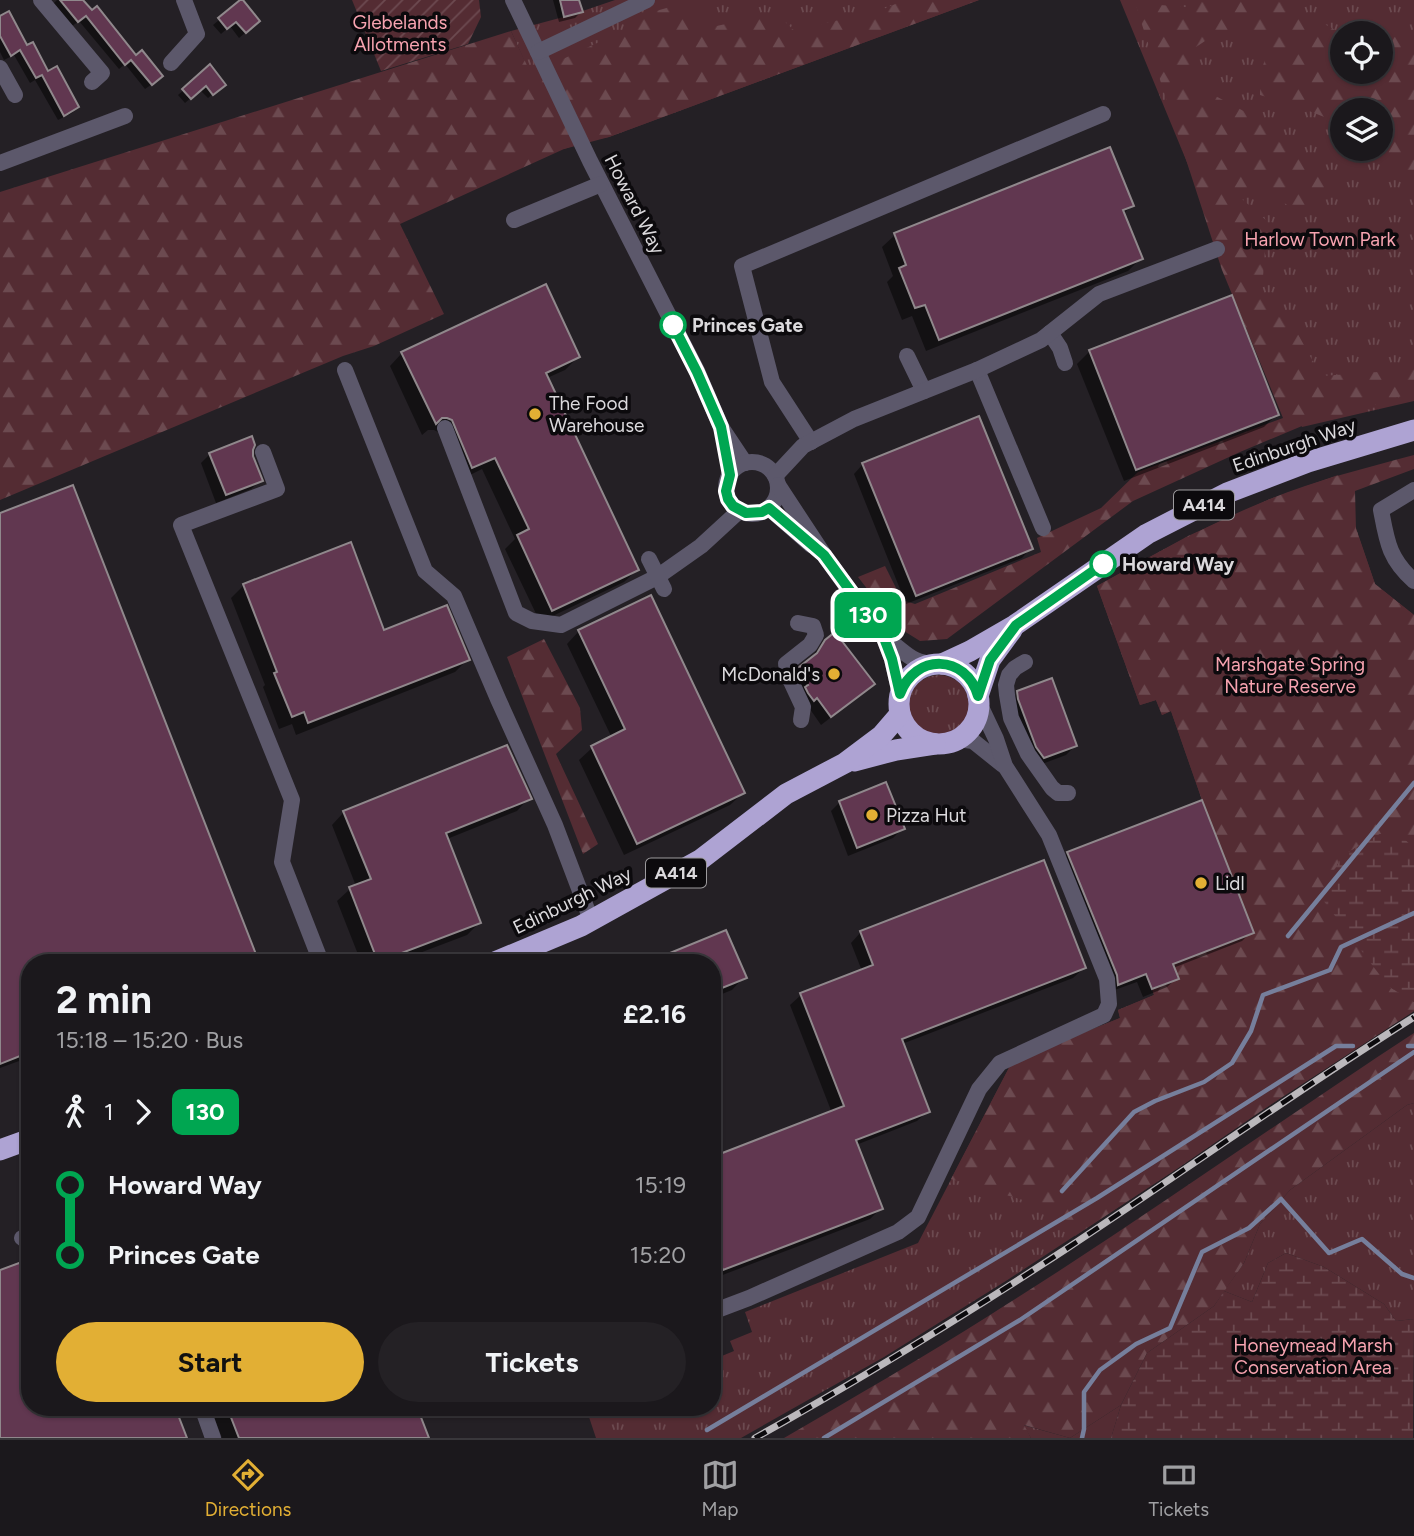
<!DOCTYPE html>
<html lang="en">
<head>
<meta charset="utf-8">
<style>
  :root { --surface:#1b181c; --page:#242125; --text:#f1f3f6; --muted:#a0a0a3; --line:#39373b; --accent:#e2af34 }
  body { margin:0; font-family:Figtree,sans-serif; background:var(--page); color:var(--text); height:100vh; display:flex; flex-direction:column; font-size:26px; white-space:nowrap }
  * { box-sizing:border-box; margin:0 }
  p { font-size:23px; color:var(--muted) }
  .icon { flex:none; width:38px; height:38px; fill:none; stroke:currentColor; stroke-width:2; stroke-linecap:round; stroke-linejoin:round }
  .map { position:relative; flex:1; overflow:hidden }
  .details { position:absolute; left:21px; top:954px; width:700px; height:462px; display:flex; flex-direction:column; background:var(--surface); border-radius:28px; box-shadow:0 2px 5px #0004,0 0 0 2px var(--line) }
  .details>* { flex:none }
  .badge { padding:0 14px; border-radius:10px; font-size:24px; line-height:46px }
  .tools { position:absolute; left:1330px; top:21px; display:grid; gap:14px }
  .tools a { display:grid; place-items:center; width:63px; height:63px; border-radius:50%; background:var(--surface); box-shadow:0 2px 5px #0004,0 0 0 2px var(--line); font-size:35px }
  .map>.badge { position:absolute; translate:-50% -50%; box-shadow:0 0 0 4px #fff }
  .legs { display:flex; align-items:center; gap:10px; height:77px; padding:0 35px; font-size:23px }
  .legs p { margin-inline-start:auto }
  .summary { display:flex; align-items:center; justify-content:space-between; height:119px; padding:0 35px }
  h1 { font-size:38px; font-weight:700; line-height:52px }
  .cta { display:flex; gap:14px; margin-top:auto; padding:14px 35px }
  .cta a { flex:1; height:80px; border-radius:42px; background:var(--accent); color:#111; font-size:28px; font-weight:700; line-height:80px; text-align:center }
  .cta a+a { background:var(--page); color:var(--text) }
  ul { padding:0 35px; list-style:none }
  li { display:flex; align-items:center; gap:24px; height:70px; font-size:26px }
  li i { display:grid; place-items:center; width:10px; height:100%; margin:0 9px; background:currentColor }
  li i::after { content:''; width:18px; height:18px; margin:-9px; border:5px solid; border-radius:50%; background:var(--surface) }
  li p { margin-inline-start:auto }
  li:first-child i { background:linear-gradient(#0000 50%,currentColor 0) }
  li:last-child i { background:linear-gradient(currentColor 50%,#0000 0) }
  .menu { display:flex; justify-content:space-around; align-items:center; height:98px; border-top:2px solid var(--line); background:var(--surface); font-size:19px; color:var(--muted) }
  .menu a { display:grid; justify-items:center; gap:4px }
  .menu .current { color:var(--accent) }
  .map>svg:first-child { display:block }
  .grass { fill:url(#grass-tufts); fill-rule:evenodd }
  .forest { fill:url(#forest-firs) }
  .wetland { fill:url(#wetland-marsh) }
  .garden { fill:url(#garden-furrows) }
  .shadow { fill:#0007 }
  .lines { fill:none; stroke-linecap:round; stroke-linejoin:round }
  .stream { stroke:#767f9c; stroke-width:4.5 }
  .building { fill:#613750; stroke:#90888c; stroke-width:2 }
  .minor { stroke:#5c586b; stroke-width:16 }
  .highway { stroke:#aea3d3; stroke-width:21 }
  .rail-casing { stroke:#bbb8bc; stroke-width:7 }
  .rail { stroke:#0c0a0d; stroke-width:4.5; stroke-dasharray:13; stroke-linecap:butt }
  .line-1-casing { stroke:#fff; stroke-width:16 }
  .line-1 { stroke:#00a651; stroke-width:10 }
  .stop-1-dot { fill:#fff; stroke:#00a651; stroke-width:3.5 }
  .poi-dot { fill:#e2af34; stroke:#0c0a0d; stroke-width:2.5 }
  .labels { text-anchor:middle; stroke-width:7; stroke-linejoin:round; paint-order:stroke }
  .shield { fill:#0c0a0d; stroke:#9d9b9e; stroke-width:2 }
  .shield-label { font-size:18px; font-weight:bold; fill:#dbd9dc }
  .park-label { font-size:19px; fill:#f7a3b0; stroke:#0c0a0d }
  .street-label { font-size:19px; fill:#dbd9dc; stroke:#0c0a0d }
  .stop-label { font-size:19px; font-weight:bold; fill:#dbd9dc; stroke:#0c0a0d; text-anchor:start }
  .poi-label { font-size:19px; fill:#dbd9dc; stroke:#0c0a0d; text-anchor:start }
</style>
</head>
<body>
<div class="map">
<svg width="1414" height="1438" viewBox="0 0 1414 1438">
  <defs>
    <pattern id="grass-tufts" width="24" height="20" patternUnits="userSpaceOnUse" patternTransform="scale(1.75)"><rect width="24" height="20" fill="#542c33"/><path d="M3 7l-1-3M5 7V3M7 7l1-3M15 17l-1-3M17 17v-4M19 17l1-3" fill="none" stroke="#6c4a50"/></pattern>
    <pattern id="forest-firs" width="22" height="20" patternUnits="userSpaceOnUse" patternTransform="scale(1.75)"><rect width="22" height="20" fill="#542c33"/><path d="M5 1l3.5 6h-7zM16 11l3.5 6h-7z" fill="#6c4a50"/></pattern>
    <pattern id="wetland-marsh" width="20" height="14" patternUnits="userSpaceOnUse" patternTransform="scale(1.75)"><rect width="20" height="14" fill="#542c33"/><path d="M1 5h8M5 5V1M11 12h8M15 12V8" fill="none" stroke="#6c4a50"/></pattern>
    <pattern id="garden-furrows" width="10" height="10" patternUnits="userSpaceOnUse" patternTransform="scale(1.75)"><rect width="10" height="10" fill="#542c33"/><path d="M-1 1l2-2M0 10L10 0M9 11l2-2" fill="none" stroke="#6c4a50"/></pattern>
  </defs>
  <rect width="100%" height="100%" fill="#242025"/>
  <g class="grass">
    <path d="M615,0H979L609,137L588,141L564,149L511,31L571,15Z"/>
    <path d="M1120,0H1414V401L1302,427L1229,264ZM1342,33H1381V72H1342ZM1342,110H1381V149H1342Z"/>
    <path d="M1338,475L1375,584L1414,615V1011L1261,1111L1178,1168L1009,1279L884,1357L741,1438H596L587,1411L597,1407H712V1360L734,1351L730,1341L752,1332L745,1312L918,1243L1012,1062L1120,1018L1118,1010L1154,995L1152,989L1253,933L1202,800L1171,711L1162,715L1156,700L1140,705L1097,586L1188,536L1270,499Z"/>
    <circle cx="939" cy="705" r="30"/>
    <path d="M1414,1103V1319L1396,1321L1384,1304L1324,1267L1286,1253L1268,1263L1252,1302L1224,1291L1244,1263L1260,1224L1290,1190L1407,1105Z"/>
    <path d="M1121,1405L1111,1438H1031L1023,1425L1070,1438Z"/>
  </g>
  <g class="forest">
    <path d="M905,0H979L609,137L564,149L400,224L444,314L374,346L343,356L0,500V192L511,31L531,74L612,36L656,11L684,3L712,27L753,18L779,16L804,40L822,24L881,10Z"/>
    <path d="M1134,0H1158L1160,5L1186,7L1205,0H1280L1341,33L1342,72H1381V60H1384L1381,41L1414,31V192L1372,149H1381V110H1342V124L1304,109L1260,95V75L1267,53L1245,32L1211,37L1190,51L1195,85L1251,115L1282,144L1337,188L1296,210L1255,186L1233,191L1267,221L1262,291L1294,327L1321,376L1407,370L1414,362V392L1352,412L1302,426L1240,452L1133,501L947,639L920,641L896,626L858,577L885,566L902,600L915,604L1041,552L1037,538L1101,508L1138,472L1283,418L1222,270Z"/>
    <path d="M1414,455V469L1355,491L1356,529L1375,584L1414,615V848L1401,836L1380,834L1343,855L1328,880L1388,986L1414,1002V1011L1261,1111L1178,1168L1075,1236L1061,1211L951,1179L1012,1062L1120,1018L1118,1010L1154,995L1152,989L1173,964L1253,932L1202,800L1171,711L1162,715L1156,700L1140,705L1097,586C1153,555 1210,523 1270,499C1316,480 1366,468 1414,455Z"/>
    <path d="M544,639L580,708L582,730L556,754L598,844L583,854L507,657Z"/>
    <path d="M1414,1033V1103L1407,1105L1290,1190L1260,1224L1244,1263L1214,1306L1147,1353L1121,1405L1070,1438L1024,1425L1031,1438H784C853,1398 922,1358 990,1315C1134,1225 1272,1126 1414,1033Z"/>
  </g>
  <g class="wetland">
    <path d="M1380,834L1401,836L1414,848V1002L1388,986L1323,900L1328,881L1343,855Z"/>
    <path d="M1286,1253L1324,1267L1384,1304L1396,1321L1414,1319L1413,1438H1111L1121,1405L1147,1353L1214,1306L1224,1291L1252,1302L1268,1263Z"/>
  </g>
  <path class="garden" d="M352,0H479L481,17L468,44L381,71Z"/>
  <g class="shadow">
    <path d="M57,0H81L155,82L145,89L125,64L119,69L79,21L72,26L53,4Z"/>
    <path d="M553,0H577L581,12L575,18L559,22Z"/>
    <path d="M242,1L252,27L239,38L230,26L221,34L213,25Z"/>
    <path d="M0,18L77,107L72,113L58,120L35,80L30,83L14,55L4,60L0,52Z"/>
    <path d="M194,81L219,89L208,98L200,90L185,103L178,95Z"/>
    <path d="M1109,149L1132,206L1123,214L1141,258L1128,271L926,351L912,316L902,320L887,282L893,276L882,247L895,235Z"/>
    <path d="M1090,351L1277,414L1264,427L1124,481L1077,364Z"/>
    <path d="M402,353L578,357L565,370L547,378L637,570L624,582L540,622L505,549L515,539L482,469L460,480L440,433L434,430H428L422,435L390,366Z"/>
    <path d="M210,454L251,456L261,480L251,489L216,503L201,463Z"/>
    <path d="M863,464L1031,548L1022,558L906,604L854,474Z"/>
    <path d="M72,487L258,962H30V1057L0,1068V515Z"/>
    <path d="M244,585L383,632L468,659L455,672L296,735L292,724L279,729L263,687L265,685L231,598Z"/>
    <path d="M579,631L743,793L730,805L624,855L579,760L592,748L612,738L567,644Z"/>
    <path d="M826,641L873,684L863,693L821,725L789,679L811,660L816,651Z"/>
    <path d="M1018,693L1075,746L1066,755L1034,767L1009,702Z"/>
    <path d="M529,798L517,811L447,839L479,923L467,935L396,962H361L337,901L350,889L356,886L332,825L344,812Z"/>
    <path d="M840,802L902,829L893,838L848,856L831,811Z"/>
    <path d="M1068,853L1251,932L1242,941L1173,968L1177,978L1167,987L1143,997L1137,982L1109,992L1059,862Z"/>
    <path d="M725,932L744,977L732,990L712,998V962H661L668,956Z"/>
    <path d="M861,932L1084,968L1073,978L902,1044L928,1111L917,1121L856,1145L881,1208L870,1219L712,1279V1159L832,1113L790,1005L801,995L862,971L851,943Z"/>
    <path d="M210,1407H417L415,1409L427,1438H222Z"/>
  </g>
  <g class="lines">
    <g class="stream">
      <path d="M1288,936L1414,783"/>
      <path d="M1408,1046H1414"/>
      <path d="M1062,1191L1134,1112L1155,1101L1204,1082L1232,1063L1251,1031L1263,995L1330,970L1341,947L1414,913"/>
      <path d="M707,1430L1097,1198L1336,1046H1353"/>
      <path d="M824,1438L1020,1320L1414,1052"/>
      <path d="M1082,1438L1084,1429V1392L1100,1370L1136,1344L1170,1328L1202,1252L1249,1228L1281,1199L1329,1253L1362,1239L1402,1274L1414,1278"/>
    </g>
  </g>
  <g class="building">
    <path d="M60,0H83L92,10L97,6L136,55L142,50L163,76L152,85L131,60L125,65L86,16L78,22Z"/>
    <path d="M240,0H243L260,21L246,33L236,22L227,29L218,18Z"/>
    <path d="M560,0H579L583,12L564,17Z"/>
    <path d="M9,11L27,45L33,42L48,71L57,66L79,107L64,116L42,75L36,78L20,50L11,56L0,36V16Z"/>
    <path d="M210,64L226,85L213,95L206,86L191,99L182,89Z"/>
    <path d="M1110,147L1134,206L1123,210L1143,259L939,340L925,305L915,308L899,268L906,265L894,233Z"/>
    <path d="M546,284L580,357L546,373L639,570L552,611L517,535L529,529L495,458L472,468L452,420L447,418H442L436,424L401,352Z"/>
    <path d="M1232,295L1279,415L1136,470L1089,350Z"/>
    <path d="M979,416L1033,549L916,596L862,463Z"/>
    <path d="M252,436L255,445L253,450V456L263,481L226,495L209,453Z"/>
    <path d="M73,485L259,962H30V1052L0,1064V513Z"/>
    <path d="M351,542L384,630L447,605L470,660L308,723L304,712L292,717L274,673L277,672L243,584Z"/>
    <path d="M651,595L745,793L637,844L591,746L625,729L578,630Z"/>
    <path d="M835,632L875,684L831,717L817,698L814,701L808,693L805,687L808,685L799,673L798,668L817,653L825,640Z"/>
    <path d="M1052,678L1077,746L1044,758L1036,747L1018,699L1017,691Z"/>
    <path d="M507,745L532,799L446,833L481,923L378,962L349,887L371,879L343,811Z"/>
    <path d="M886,782L905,829L857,848L839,801Z"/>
    <path d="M1202,800L1254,933L1173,964L1179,979L1152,989L1146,974L1118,985L1117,975L1067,852Z"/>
    <path d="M1044,860L1086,968L902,1039L930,1112L856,1140L883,1209L723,1270L712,1242V1157L844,1106L800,993L873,965L860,931Z"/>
    <path d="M726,930L747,978L712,992V962H648Z"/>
    <path d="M30,1259V1407H175L187,1438H0V1270Z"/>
    <path d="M227,1407H417L429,1438H239Z"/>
  </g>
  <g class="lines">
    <g class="minor">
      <path d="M41,0L102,73L92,82"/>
      <path d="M513,0L590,161L697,371L721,427L745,463"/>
      <path d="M538,52L647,0"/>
      <path d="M171,63L197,34L184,0"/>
      <path d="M0,68L15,95"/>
      <path d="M0,163L125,116"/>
      <path d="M514,220L601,184"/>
      <path d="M1050,333L1060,348L1065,363"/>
      <path d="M907,356L924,391"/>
      <path d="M345,370L425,571L454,596L498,699L555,825L591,920"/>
      <path d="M977,370L1043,528"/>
      <path d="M445,428L516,613L532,621L561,625L657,577L701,546L739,511"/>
      <path d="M811,442L772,382L742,266L1103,114"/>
      <path d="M263,452L277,489L181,525L292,800L282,862L321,962"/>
      <circle cx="752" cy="488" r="26"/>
      <path d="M775,476L803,446L854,419L977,370L1041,340L1099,294L1217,249"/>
      <path d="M778,485L824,555L884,638L892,659L900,694"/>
      <path d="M1414,490L1381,510C1387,542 1389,559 1414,581"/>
      <path d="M769,508L811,545"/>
      <path d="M649,559L664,589"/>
      <path d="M798,623L813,626L816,635L810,645L786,664L789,677L803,707L801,720"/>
      <path d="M884,638C905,650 909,663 934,664"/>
      <path d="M1025,662L1015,668L1009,675L1006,685L1007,695L1011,718L1028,754L1052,788L1058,793H1068"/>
      <path d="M957,739L973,741L1003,765"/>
      <path d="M22,1238L30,1235"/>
      <path d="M712,1312L749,1298L898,1232L918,1217L979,1089L1000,1063L1104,1015L1109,1004L1107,979L1049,835L1005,766L996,739L979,703"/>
      <path d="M202,1407L213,1438"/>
    </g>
    <g class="highway">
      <path d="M942,664L970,651L1015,625L1147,534L1227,493L1308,462L1414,430"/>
      <circle cx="939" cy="704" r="40"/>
      <path d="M978,696L990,660L1012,630"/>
      <path d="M854,761L896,750L935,744"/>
      <path d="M495,962L581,926L700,860L786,794L845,763L881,736L900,714"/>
      <path d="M0,1150L30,1139"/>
    </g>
    <defs>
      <path id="rail" d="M755,1438C861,1379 965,1315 1066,1249C1183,1172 1296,1091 1414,1017"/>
    </defs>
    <use href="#rail" class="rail-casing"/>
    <use href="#rail" class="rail"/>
  </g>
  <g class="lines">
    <defs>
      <path id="line-1" d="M673,325L697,372L721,427L730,475L726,491L728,499L733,506L746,513L762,512L769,508L824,555L873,622L884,638L892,659L900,694C915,653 966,654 978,696L990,660L1016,625L1103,564"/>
    </defs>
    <use href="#line-1" class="line-1-casing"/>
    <use href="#line-1" class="line-1"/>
  </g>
  <g class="stop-1-dot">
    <circle cx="673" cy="325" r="12"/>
    <circle cx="1103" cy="564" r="12"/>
  </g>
  <g class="poi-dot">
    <circle cx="535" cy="414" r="7"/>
    <circle cx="834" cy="674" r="7"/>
    <circle cx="872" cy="815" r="7"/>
    <circle cx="1201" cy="883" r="7"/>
  </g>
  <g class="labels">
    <g class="shield">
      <rect x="1174" y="490.5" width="60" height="29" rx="5"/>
      <rect x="646" y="858.5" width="60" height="29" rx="5"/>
    </g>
    <g class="shield-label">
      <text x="1204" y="511">A414</text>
      <text x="676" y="879">A414</text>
    </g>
    <g class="park-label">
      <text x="400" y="29">Glebelands<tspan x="400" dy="22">Allotments</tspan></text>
      <text x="1320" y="246">Harlow Town Park</text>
      <text x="1290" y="671">Marshgate Spring<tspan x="1290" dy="22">Nature Reserve</tspan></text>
      <text x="1313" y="1352">Honeymead Marsh<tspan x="1313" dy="22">Conservation Area</tspan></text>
    </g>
    <g class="street-label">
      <text transform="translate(635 204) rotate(63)" y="7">Howard Way</text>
      <text transform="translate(1294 445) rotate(-19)" y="7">Edinburgh Way</text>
      <text transform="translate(572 900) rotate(-26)" y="7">Edinburgh Way</text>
    </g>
    <g class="stop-label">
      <text x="692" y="332">Princes Gate</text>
      <text x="1122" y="571">Howard Way</text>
    </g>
    <g class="poi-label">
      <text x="549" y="410">The Food<tspan x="549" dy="22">Warehouse</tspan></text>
      <text x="820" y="681" text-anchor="end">McDonald's</text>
      <text x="886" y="822">Pizza Hut</text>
      <text x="1215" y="890">Lidl</text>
    </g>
  </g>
</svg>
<div class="tools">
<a><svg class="icon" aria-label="locate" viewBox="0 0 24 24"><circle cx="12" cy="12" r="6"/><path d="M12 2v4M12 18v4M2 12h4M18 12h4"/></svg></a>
<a><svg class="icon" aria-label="layers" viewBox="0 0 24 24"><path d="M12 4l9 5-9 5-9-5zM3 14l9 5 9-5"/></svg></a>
</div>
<b class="badge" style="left:868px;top:615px;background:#00a651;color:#fff">130</b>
<section class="details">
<div class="summary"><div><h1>2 min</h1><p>15:18 – 15:20 · Bus</p></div><b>£2.16</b></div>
<div class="legs"><svg class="icon" aria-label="walk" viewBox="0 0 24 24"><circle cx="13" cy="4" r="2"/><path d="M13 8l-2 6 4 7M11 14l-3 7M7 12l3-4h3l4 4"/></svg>1<svg class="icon" aria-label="forward" viewBox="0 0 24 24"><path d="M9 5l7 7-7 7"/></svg><b class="badge" style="background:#00a651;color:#fff">130</b></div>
<ul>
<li><i style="color:#00a651"></i><b>Howard Way</b><p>15:19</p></li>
<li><i style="color:#00a651"></i><b>Princes Gate</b><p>15:20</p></li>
</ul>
<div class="cta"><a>Start</a><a>Tickets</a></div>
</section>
</div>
<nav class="menu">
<a class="current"><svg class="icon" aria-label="directions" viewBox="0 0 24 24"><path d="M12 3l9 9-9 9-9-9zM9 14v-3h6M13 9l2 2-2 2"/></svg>Directions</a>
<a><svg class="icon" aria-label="map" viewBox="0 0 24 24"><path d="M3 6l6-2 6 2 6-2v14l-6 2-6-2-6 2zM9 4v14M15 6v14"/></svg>Map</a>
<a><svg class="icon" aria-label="tickets" viewBox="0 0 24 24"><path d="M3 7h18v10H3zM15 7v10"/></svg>Tickets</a>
</nav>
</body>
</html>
